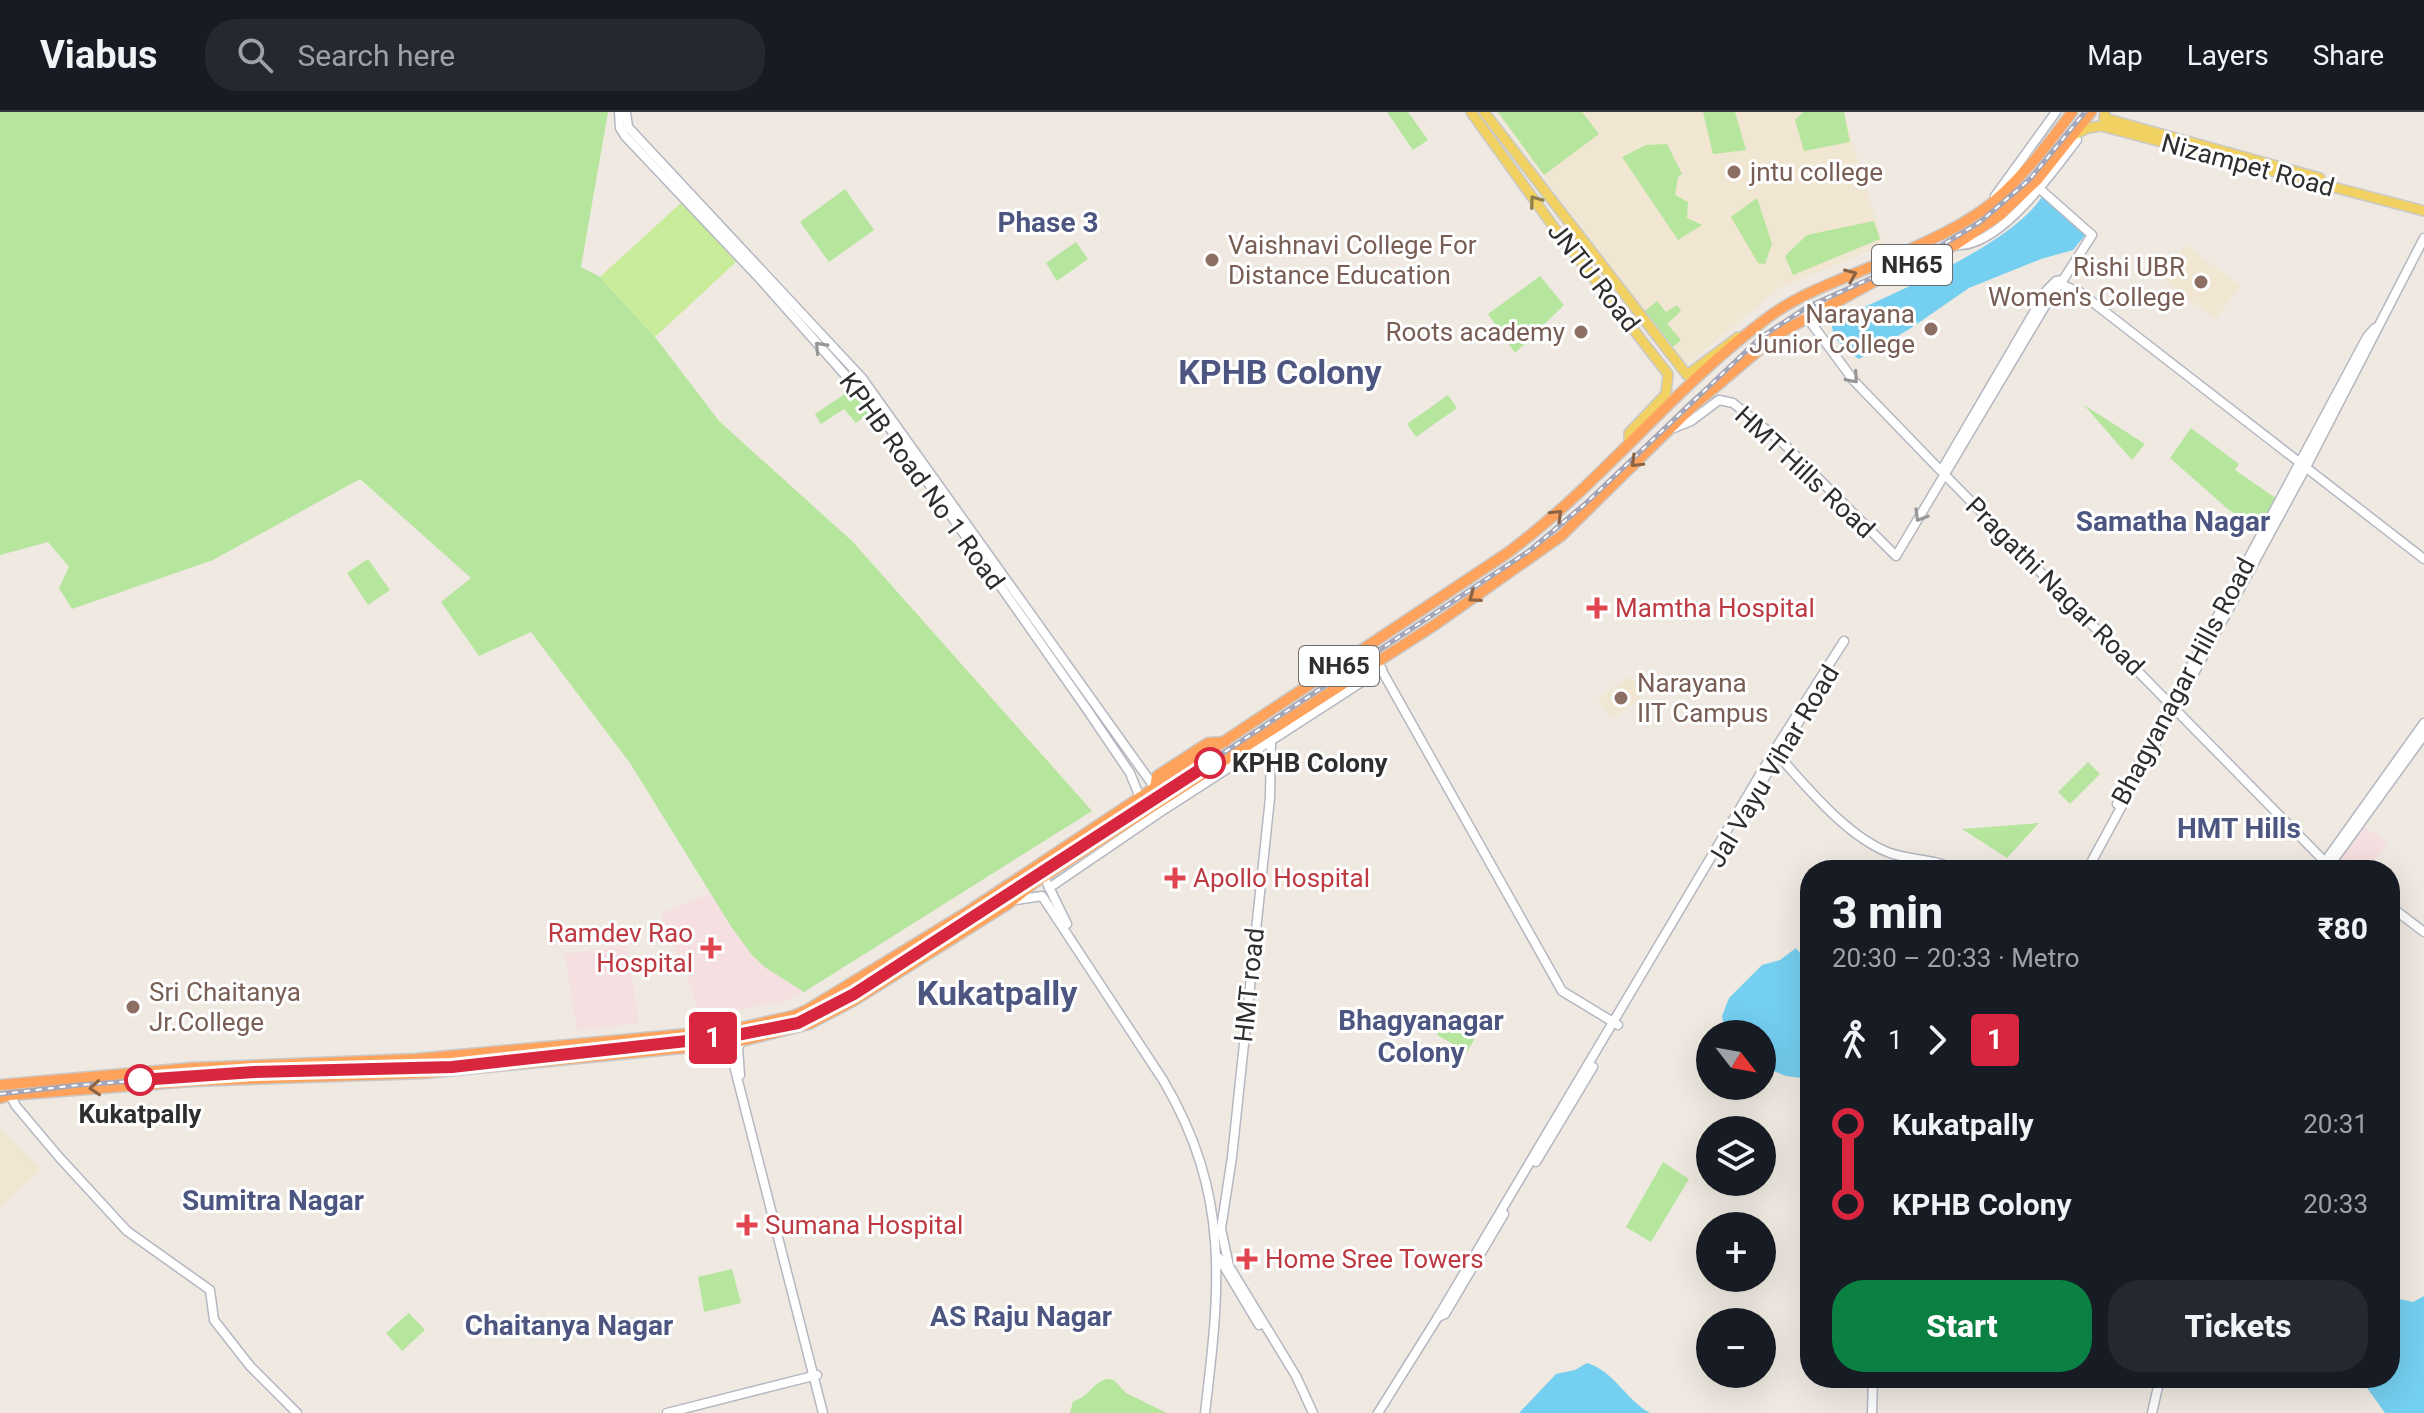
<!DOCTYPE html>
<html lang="en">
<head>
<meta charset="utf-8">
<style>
  :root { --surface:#171b24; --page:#242831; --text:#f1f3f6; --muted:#9ea1a6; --line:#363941; --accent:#0b8043 }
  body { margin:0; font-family:Roboto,sans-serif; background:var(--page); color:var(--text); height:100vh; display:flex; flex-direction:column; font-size:30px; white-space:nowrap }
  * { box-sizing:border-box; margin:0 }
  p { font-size:26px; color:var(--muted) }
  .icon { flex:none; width:44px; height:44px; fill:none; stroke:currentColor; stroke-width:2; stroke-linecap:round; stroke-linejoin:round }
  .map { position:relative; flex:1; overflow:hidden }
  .details { position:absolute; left:1800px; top:748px; width:600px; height:528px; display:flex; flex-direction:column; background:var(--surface); border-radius:32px; box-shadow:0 8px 32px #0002 }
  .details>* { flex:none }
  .badge { padding:0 16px; border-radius:6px; font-size:28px; line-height:52px }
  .needle { width:52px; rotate:121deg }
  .controls { position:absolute; left:1696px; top:908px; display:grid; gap:16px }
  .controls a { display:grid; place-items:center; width:80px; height:80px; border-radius:50%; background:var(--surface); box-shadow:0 8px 32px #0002; font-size:40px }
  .map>.badge { position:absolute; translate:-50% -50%; box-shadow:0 0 0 4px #fff }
  .legs { display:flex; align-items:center; gap:12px; height:88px; padding:0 32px; font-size:26px }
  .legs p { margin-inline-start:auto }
  .head { display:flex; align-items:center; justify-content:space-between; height:136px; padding:0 32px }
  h1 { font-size:44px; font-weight:800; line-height:60px }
  .primary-button { display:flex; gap:16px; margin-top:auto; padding:16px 32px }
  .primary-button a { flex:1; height:92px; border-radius:32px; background:var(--accent); color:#fff; font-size:32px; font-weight:800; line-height:92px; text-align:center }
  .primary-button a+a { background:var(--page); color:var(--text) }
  ul { padding:0 32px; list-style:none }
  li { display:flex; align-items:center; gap:28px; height:80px; font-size:30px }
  li i { display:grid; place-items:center; width:12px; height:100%; margin:0 10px; background:currentColor }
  li i::after { content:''; width:20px; height:20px; margin:-10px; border:6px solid; border-radius:50%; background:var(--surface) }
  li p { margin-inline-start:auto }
  li:first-child i { background:linear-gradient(#0000 50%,currentColor 0) }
  li:last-child i { background:linear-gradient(currentColor 50%,#0000 0) }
  header { display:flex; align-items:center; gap:48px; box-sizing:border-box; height:112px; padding:0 40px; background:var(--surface); border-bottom:2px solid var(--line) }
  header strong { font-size:38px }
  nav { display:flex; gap:44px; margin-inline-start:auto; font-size:28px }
  .search { width:560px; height:72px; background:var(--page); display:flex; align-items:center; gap:20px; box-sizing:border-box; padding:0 28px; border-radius:32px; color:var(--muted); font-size:30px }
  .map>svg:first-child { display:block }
  .education { fill:#f0e6d1 }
  .medical { fill:#f5dfe0 }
  .green { fill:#b6e59e }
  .pitch { fill:#c9ec9a }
  .water { fill:#75cff0 }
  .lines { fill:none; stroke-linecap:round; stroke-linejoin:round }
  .secondary-casing { stroke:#b4b7c1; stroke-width:11 }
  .primary-casing { stroke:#c9c9c9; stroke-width:12 }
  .highway-casing { stroke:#c9c9c9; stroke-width:13 }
  .secondary { stroke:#fff; stroke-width:8 }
  .primary { stroke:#f2d163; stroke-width:9 }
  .highway { stroke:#ffa35c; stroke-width:10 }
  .rail-casing { stroke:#a3a6b8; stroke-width:5 }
  .rail { stroke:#fff; stroke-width:2; stroke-dasharray:6; stroke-linecap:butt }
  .oneway { stroke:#908048 }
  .oneway2 { stroke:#8c6343 }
  .oneway3 { stroke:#969696 }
  .line-1-casing { stroke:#fff; stroke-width:18 }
  .line-1 { stroke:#d7263d; stroke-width:12 }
  .education-dot { fill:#8d6e63; stroke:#fff; stroke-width:3 }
  .health-dot { fill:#e0444e; stroke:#fff; stroke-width:3 }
  .stop-1-dot { fill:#fff; stroke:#d7263d; stroke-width:4 }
  .labels { text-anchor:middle; stroke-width:6; stroke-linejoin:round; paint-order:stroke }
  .shield { fill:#fff; stroke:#6d6d6d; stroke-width:2 }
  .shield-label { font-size:24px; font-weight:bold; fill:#2e2e2e }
  .street-label { font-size:26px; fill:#2e2e2e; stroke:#fff }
  .education-label { font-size:26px; fill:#785e54; stroke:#fff; text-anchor:start }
  .health-label { font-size:26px; fill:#be3a42; stroke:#fff; text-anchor:start }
  .stop-label { font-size:26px; font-weight:bold; fill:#2e2e2e; stroke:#fff; text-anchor:start }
  .neighbourhood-label { font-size:28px; font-weight:bold; fill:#4d5680; stroke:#fff }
  .district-label { font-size:34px; font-weight:bold; fill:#4d5680; stroke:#fff }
</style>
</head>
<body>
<header>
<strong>Viabus</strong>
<div class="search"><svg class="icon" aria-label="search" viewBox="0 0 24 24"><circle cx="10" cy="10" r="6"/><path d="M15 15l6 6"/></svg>Search here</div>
<nav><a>Map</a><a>Layers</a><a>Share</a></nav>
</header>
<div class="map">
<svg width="2424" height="1301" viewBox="0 0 2424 1301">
  <rect width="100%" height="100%" fill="#efe9e1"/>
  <g class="education">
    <path d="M1496,0H1844L1883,133L1780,176L1686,253L1649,208Z"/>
    <path d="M2185,133L2241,174L2215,207L2161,166Z"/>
    <path d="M1630,564L1644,584L1612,607L1598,587Z"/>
    <path d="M0,1017L41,1057L0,1096Z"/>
  </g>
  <g class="medical">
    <path d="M2363,714L2387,731L2367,758H2352L2339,748Z"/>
    <path d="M711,781L732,816L766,856L804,880L782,890L699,904L688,865L664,814L662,801Z"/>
    <path d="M627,833L639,911L577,919L565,842Z"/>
  </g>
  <g class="green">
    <path d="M0,0H608L581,155L600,165L655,225L719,309L853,430L1092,699L804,880L766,856L752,843L732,816L630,651L531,520L479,544L441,490L471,466L360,367L213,448L72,497L59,476L69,455L48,430L0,443Z"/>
    <path d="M1387,0H1408L1428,28L1413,38Z"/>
    <path d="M1498,0H1582L1599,22L1544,63Z"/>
    <path d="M1703,0H1735L1746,38L1713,42Z"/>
    <path d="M1803,0H1844L1850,30L1804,39L1795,8Z"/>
    <path d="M1667,32L1682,62L1678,65L1675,83L1688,90L1687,106L1702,113L1678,128L1622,45L1646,33Z"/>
    <path d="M845,77L874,118L829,150L800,110Z"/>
    <path d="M1757,86L1772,132L1765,152L1758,151L1731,105Z"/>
    <path d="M1874,109L1880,127L1793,163L1785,144L1807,123Z"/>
    <path d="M1076,130L1088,147L1057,169L1046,151Z"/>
    <path d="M1540,164L1564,193L1515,241L1488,202Z"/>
    <path d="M1657,189L1666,200L1677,193L1681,199L1667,212L1681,228L1673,235L1645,199Z"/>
    <path d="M852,277L871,300L856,311L844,297L821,312L815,302Z"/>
    <path d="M1448,283L1457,296L1416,325L1407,312Z"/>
    <path d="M2084,293L2145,332L2132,348Z"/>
    <path d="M2191,316L2239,352L2235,358L2277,387L2258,416L2229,398L2170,346Z"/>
    <path d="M368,447L390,478L368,493L347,461Z"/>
    <path d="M2088,650L2100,662L2070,692L2058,680Z"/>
    <path d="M2039,711L2007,746L1962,717Z"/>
    <path d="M1451,899L1480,917L1467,940L1437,923Z"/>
    <path d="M1663,1050L1689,1067L1651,1130L1626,1115Z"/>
    <path d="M732,1157L741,1191L704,1200L698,1165Z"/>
    <path d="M409,1201L425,1218L402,1239L386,1221Z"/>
    <path d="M1107,1267L1114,1268L1126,1281L1167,1301H1070L1073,1289C1087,1287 1093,1270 1107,1267Z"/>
  </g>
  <path class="pitch" d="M682,90L736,150L655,225L600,165Z"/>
  <g class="water">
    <path d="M2043,83L2087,121L2073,138L2041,147L1969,176L1911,216L1859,247C1847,239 1833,228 1832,214L1843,205C1895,180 2014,132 2043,83Z"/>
    <path d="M1796,836L1810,854V967L1786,964L1762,954V922H1725L1722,904L1729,886L1762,853L1780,848Z"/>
    <path d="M2424,1184V1301H2385L2360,1266H2390V1185L2413,1190Z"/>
    <path d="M1587,1251C1614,1259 1626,1288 1650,1301H1519L1556,1262L1575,1258Z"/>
  </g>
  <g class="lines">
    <defs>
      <g id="secondary">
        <path d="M619,0L620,16L625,24L761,168L879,301L1086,596L1130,661L1140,686"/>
        <path d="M626,0L628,15L862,266L1155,676"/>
        <path d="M1995,84L2056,0"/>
        <path d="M1956,133C2000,136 2053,59 2077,28L2072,24"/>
        <path d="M2077,178L2424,447"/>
        <path d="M1806,204L1854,269L1941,359L2047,178L2056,169L2063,168L2092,123L2040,77"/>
        <path d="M1674,316L1691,309L1719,288L1733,291L1784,332L1896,444L2054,179L2060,172L2079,180"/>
        <path d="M1945,363L2333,758"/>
        <path d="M1377,550L1562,879L1618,913"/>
        <path d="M1271,628L1270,686L1232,1045L1221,1117L1229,1154L1296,1264L1313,1301"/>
        <path d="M1778,643C1807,675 1847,725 1890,741C1912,749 1935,746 1955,758"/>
        <path d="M1759,675L1825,567"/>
        <path d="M2117,692L2367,225L2375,216"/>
        <path d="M2327,757L2424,623"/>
        <path d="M2087,758L2306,355L2424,126"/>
        <path d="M2319,758L2424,611"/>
        <path d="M1044,765L1067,812"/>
        <path d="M1049,776L1159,701L1382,557"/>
        <path d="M1016,788L1042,784L1163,968C1231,1083 1220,1175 1205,1301"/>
        <path d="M2390,794L2424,820"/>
        <path d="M718,936L730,938L823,1301"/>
        <path d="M740,963L738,936L742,928"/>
        <path d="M10,983L16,994L59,1045L127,1119L210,1178L214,1208L250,1254L297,1301"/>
        <path d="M1536,1050L1593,955"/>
        <path d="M1219,1146L1259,1213"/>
        <path d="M1438,1205L1445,1202L1504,1102"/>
        <path d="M667,1301L817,1263"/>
        <path d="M1378,1301L1438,1205L1774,639L1844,529"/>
        <path d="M1872,1301L1873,1266"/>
        <path d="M2152,1301L2160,1266"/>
      </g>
      <g id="primary">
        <path d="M1471,0L1553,114L1668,262L1666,282L1629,321V332"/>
        <path d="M1484,0L1687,263L1738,225"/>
        <path d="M2105,0L2104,6L2320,66"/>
        <path d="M2072,24L2088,16L2101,14L2424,99"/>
      </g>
      <g id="highway">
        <path d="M1155,676L1157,664L1208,631L1225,630"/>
        <path d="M0,973L191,956L416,947L731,918L793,904L807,898L969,799L1506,442C1600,373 1672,277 1766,207C1800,181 1841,168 1880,151C1916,134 1955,119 1987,95C2019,70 2048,33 2072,0"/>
        <path d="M0,986L10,983L192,969L424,961L733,931L809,912L853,889L1008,792L1034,771L1436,512L1561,424L1693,294L1778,222L1884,164L1955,133L2000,103L2038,67L2091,0"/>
      </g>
    </defs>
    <use href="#secondary" class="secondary-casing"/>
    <use href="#primary" class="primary-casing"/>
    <use href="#highway" class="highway-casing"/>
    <use href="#secondary" class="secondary"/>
    <use href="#primary" class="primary"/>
    <use href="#highway" class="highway"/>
    <defs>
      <path id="rail" d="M0,982L79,973L254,960L463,955L732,924L798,911L854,882L1028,770L1529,439L1585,392L1760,226L1807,195L1934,138L1980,110L2030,67L2085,0"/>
    </defs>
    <use href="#rail" class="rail-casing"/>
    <use href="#rail" class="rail"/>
  </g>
  <defs><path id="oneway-chevron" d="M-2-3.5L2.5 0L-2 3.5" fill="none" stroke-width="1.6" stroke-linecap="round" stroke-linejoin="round" transform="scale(2)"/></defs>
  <use class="oneway" href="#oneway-chevron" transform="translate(1535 89) rotate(-126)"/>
  <g class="oneway2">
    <use href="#oneway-chevron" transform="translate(1851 163) rotate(-23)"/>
    <use href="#oneway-chevron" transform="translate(1636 350) rotate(136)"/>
    <use href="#oneway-chevron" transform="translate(1557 403) rotate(-44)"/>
    <use href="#oneway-chevron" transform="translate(1474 485) rotate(144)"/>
    <use href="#oneway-chevron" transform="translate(95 976) rotate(176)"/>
  </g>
  <g class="oneway3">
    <use href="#oneway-chevron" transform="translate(820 235) rotate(-133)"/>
    <use href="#oneway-chevron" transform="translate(1853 266) rotate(49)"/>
    <use href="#oneway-chevron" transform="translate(1920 404) rotate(121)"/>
  </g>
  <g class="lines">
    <defs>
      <path id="line-1" d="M140,968L254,960L452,955L732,924L798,911L854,882L1210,651"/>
    </defs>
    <use href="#line-1" class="line-1-casing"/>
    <use href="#line-1" class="line-1"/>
  </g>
  <g class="education-dot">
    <circle cx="1734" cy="60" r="8"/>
    <circle cx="1212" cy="148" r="8"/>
    <circle cx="2201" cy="170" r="8"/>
    <circle cx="1931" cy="217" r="8"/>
    <circle cx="1581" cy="220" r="8"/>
    <circle cx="1621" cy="586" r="8"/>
    <circle cx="133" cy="895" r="8"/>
  </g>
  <g class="health-dot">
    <path d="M1593 484h8v8h8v8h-8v8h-8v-8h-8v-8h8z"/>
    <path d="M1171 754h8v8h8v8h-8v8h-8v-8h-8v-8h8z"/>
    <path d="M707 824h8v8h8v8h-8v8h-8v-8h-8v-8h8z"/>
    <path d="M743 1101h8v8h8v8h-8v8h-8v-8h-8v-8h8z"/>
    <path d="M1243 1135h8v8h8v8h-8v8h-8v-8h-8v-8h8z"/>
  </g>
  <g class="stop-1-dot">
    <circle cx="1210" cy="651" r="14"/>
    <circle cx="140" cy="968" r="14"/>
  </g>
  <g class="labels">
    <g class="shield">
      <rect x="1872" y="133" width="80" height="40" rx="6"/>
      <rect x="1299" y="534" width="80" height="40" rx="6"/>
    </g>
    <g class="shield-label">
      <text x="1912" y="161">NH65</text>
      <text x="1339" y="562">NH65</text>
    </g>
    <g class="street-label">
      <text transform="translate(2248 53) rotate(15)" y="9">Nizampet Road</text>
      <text transform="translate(1594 165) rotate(52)" y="9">JNTU Road</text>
      <text transform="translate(1805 360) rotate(43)" y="9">HMT Hills Road</text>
      <text transform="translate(922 369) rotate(54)" y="9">KPHB Road No 1 Road</text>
      <text transform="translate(2055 474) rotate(45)" y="9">Pragathi Nagar Road</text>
      <text transform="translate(2183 569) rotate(-62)" y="9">Bhagyanagar Hills Road</text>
      <text transform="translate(1773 654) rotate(-59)" y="9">Jal Vayu Vihar Road</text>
      <text transform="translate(1249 873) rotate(-84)" y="9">HMT road</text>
    </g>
    <g class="education-label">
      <text x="1750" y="69">jntu college</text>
      <text x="1228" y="142">Vaishnavi College For<tspan x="1228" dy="30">Distance Education</tspan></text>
      <text x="2185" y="164" text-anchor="end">Rishi UBR<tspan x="2185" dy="30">Women's College</tspan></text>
      <text x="1915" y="211" text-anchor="end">Narayana<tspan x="1915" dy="30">Junior College</tspan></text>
      <text x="1565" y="229" text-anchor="end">Roots academy</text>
      <text x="1637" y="580">Narayana<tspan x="1637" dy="30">IIT Campus</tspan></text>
      <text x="149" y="889">Sri Chaitanya<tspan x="149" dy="30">Jr.College</tspan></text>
    </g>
    <g class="health-label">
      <text x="1615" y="505">Mamtha Hospital</text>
      <text x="1193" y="775">Apollo Hospital</text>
      <text x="693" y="830" text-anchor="end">Ramdev Rao<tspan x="693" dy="30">Hospital</tspan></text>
      <text x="765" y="1122">Sumana Hospital</text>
      <text x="1265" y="1156">Home Sree Towers</text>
    </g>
    <g class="stop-label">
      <text x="1232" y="660">KPHB Colony</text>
      <text x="140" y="1011" text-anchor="middle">Kukatpally</text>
    </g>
    <g class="neighbourhood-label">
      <text x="1048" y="120">Phase 3</text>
      <text x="2173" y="419">Samatha Nagar</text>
      <text x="2239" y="726">HMT Hills</text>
      <text x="1421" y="918">Bhagyanagar<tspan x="1421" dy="32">Colony</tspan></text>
      <text x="273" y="1098">Sumitra Nagar</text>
      <text x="1021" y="1214">AS Raju Nagar</text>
      <text x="569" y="1223">Chaitanya Nagar</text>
    </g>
    <g class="district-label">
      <text x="1280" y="272">KPHB Colony</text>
      <text x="997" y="893">Kukatpally</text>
    </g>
  </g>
</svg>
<div class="controls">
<a><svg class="needle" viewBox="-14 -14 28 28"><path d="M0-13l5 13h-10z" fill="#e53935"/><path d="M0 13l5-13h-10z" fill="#9ea1a6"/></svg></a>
<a><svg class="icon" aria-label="layers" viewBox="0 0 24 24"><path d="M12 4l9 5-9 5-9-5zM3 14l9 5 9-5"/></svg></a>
<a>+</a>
<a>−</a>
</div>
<b class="badge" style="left:713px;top:926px;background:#d7263d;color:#fff">1</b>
<section class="details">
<div class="head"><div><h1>3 min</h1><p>20:30 – 20:33 · Metro</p></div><b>₹80</b></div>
<div class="legs"><svg class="icon" aria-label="walk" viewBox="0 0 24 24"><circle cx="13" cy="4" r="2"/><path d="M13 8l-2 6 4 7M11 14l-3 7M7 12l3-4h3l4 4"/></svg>1<svg class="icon" aria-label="forward" viewBox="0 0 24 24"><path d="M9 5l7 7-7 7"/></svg><b class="badge" style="background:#d7263d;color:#fff">1</b></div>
<ul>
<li><i style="color:#d7263d"></i><b>Kukatpally</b><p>20:31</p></li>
<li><i style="color:#d7263d"></i><b>KPHB Colony</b><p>20:33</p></li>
</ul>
<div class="primary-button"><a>Start</a><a>Tickets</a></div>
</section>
</div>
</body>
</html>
